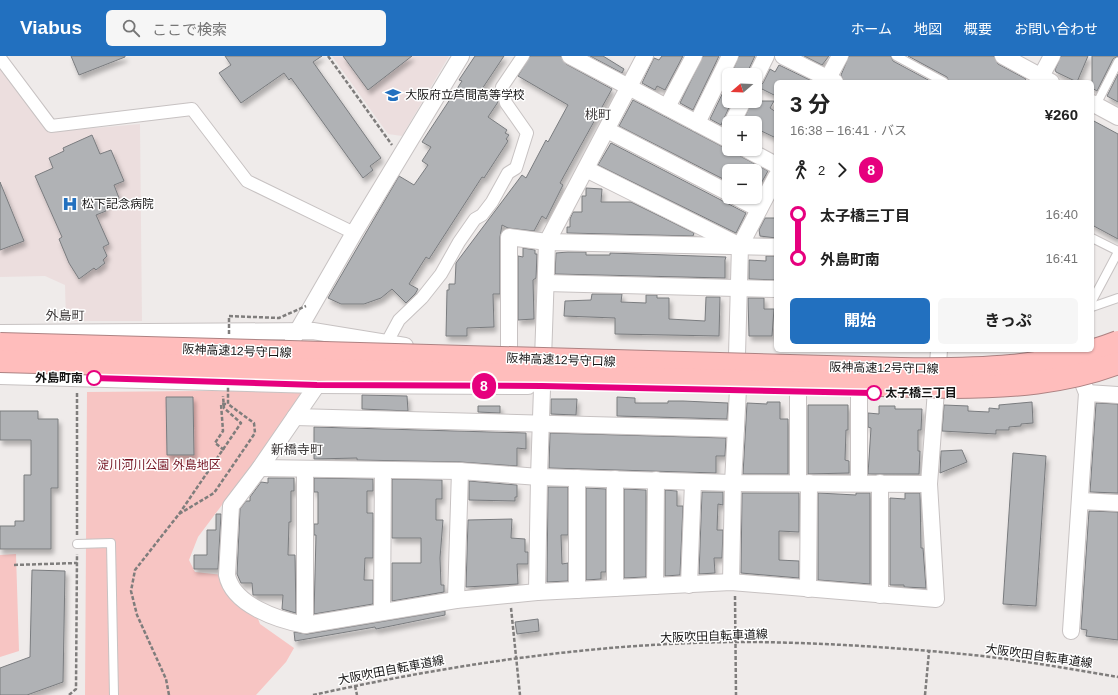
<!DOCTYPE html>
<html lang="ja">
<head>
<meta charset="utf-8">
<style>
  :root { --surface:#fff; --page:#f6f6f6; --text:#222; --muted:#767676; --accent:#2270bf }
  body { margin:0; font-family:Helvetica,"Noto Sans JP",sans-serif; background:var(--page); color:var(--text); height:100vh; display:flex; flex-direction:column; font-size:15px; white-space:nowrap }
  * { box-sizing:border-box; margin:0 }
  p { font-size:13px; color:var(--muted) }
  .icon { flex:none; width:22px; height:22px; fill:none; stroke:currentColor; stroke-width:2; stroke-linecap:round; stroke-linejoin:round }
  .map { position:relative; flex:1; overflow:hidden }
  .panel { position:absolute; left:774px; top:24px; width:320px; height:272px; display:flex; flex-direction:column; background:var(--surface); border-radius:6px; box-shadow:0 1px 3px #0004 }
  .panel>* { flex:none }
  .badge { padding:0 8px; border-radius:13px; font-size:14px; line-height:26px }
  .needle { width:26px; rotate:251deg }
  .controls { position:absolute; left:722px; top:12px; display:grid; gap:8px }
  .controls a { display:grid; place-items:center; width:40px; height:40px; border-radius:6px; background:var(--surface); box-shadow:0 1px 3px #0004; font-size:20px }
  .map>.badge { position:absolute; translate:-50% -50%; box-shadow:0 0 0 2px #fff }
  .legs { display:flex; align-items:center; gap:6px; height:44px; padding:0 16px; font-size:13px }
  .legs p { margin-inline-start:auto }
  .summary { display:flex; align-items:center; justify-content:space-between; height:68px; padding:0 16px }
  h1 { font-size:22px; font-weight:700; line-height:30px }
  .button { display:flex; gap:8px; margin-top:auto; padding:8px 16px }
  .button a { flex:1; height:46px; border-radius:6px; background:var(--accent); color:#fff; font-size:16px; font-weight:700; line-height:46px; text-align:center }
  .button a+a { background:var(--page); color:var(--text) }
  ul { padding:0 16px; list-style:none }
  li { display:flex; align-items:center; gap:14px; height:44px; font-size:15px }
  li i { display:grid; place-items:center; width:6px; height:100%; margin:0 5px; background:currentColor }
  li i::after { content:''; width:10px; height:10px; margin:-5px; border:3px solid; border-radius:50%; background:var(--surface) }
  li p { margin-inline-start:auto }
  li:first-child i { background:linear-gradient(#0000 50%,currentColor 0) }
  li:last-child i { background:linear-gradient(currentColor 50%,#0000 0) }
  header { display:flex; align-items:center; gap:24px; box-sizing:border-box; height:56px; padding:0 20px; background:var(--accent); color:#fff }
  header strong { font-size:19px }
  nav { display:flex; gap:22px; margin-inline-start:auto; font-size:14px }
  .search { width:280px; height:36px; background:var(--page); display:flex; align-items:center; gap:10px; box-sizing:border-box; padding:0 14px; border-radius:6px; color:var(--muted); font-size:15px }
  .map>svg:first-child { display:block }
  .built { fill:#ecdede }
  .green { fill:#f7c5c3 }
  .building { fill:#b0b2b5; stroke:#7a7c7f; filter:url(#shadow) }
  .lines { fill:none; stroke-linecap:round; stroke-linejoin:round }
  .service-casing { stroke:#c7c2c2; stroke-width:10 }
  .pedestrian-casing { stroke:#c7c2c2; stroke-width:14 }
  .minor-casing { stroke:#c7c2c2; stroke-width:18 }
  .path { stroke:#7f7d7c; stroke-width:2.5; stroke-dasharray:4 2; stroke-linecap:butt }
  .service { stroke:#fff; stroke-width:8 }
  .pedestrian { stroke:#fff; stroke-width:12 }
  .minor { stroke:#fff; stroke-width:16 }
  .motorway-bridge-casing { stroke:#ad8282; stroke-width:24; stroke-linecap:butt }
  .path-bridge { stroke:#7f7d7c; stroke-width:2.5; stroke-dasharray:4 2; stroke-linecap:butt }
  .motorway-bridge { stroke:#ffbdbc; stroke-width:22 }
  .line-1-casing { stroke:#fff; stroke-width:9 }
  .line-1 { stroke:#e6007e; stroke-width:6 }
  .stop-1-dot { fill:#fff; stroke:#e6007e; stroke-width:2 }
  .labels { text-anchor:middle; stroke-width:3; stroke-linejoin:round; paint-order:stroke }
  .poi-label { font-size:12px; fill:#161515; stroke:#fff; text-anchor:start }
  .street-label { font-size:12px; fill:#161515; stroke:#fff }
  .stop-label { font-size:12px; font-weight:bold; fill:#161515; stroke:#fff; text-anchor:end }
  .park-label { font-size:12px; fill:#72101e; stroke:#fff }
  .neighbourhood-label { font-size:13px; fill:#403c3c; stroke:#fff }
</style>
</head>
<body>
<header>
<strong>Viabus</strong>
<div class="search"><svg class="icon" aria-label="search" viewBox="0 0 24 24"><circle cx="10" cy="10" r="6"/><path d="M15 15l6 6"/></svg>ここで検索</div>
<nav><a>ホーム</a><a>地図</a><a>概要</a><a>お問い合わせ</a></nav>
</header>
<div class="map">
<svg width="1118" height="639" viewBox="0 0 1118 639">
  <defs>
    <filter id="shadow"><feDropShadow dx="2.5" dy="4.5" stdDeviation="2" flood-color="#0004"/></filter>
  </defs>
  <rect width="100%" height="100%" fill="#efebea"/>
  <g class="built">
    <path d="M332,0H449L402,80L388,78Z"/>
    <path d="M0,10L49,76L140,68L142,265H66L65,229L45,220L0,221Z"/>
  </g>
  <g class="green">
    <path d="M308,334L198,481L189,504L195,516L223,519L255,555L260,568L294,592L286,606L256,639H85L87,336Z"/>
    <path d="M16,498L19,595L0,601V499Z"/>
  </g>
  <g class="building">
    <path d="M71,0H125V1L79,19Z"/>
    <path d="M225,0H322L313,6L381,102L370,110L373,114L363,122L291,22L289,24L284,17L241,47L219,17L231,9Z"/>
    <path d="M343,0H412L368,34Z"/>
    <path d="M475,0H504L482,33L497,42L498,46L488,61L507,74L505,77L509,79L506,83L508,85L484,122L482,121L429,203L426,201L409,228L418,233L415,238L406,247L392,233L381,242L364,248H341L328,242L399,120L414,129L428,109L422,105L431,91L422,86L462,25L459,24Z"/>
    <path d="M530,0H561L566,8L612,33L560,127L563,129L546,163L542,160L534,175L508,172L502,169L500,181V238H493L494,271L467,272V280H446L447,234H449V228H455L456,207L522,119L526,122L546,84L548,86L568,49L518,20Z"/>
    <path d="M590,0H603L624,13L622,17Z"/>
    <path d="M662,0H683L665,34L657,30L655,34L642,27L654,2L659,4Z"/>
    <path d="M703,0H719L693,54L680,47Z"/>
    <path d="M739,0H755L746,19H731Z"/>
    <path d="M804,0H829L822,9Z"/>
    <path d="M849,0H891L893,5L932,26H844L841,19Z"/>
    <path d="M908,0H994L998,8L1026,23L1024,26H949L947,21Z"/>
    <path d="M1061,0H1088L1077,26L1056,16L1055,14Z"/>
    <path d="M1092,0H1118L1113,3L1097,35L1092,32Z"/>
    <path d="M779,9L812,25L776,26V40L758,31L763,27L770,13L775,16Z"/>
    <path d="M1118,18V46L1107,40Z"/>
    <path d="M729,24V45H732L721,69L710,63Z"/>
    <path d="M633,44L725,92L732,93L742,101L768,115L755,138V115H729V126L619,70Z"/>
    <path d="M752,45H774L770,52L776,56V82L755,72V67L744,63Z"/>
    <path d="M1092,64L1118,78V183L1092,169Z"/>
    <path d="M92,79L100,98L111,94L124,125L114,129L119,142L104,149L106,155L96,159L109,188L103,191L107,200L103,204L105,207L96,214L94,212L79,223L69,207L59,183L62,181L35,120L53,112L49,102L64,95L63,92Z"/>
    <path d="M611,87L746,157L736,177L598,109Z"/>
    <path d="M0,126L24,185L0,194Z"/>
    <path d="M586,132L602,133L601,146H631L694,177L693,180L567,177V171H570V163L573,156H582V140H586Z"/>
    <path d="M765,162H776V182L760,180L759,174Z"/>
    <path d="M523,192L535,194V198H537L536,222L533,224L534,263L518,264V200L523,201Z"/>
    <path d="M568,196H586V199H610V197L726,201L725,204V222L555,218L556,197Z"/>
    <path d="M766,200H776V224L749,223V204L766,205Z"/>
    <path d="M592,238H622L621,246L646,247V239H657V242H669V263L705,265L706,241H720L719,280L615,278V262L564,260L565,245L591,244Z"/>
    <path d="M748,242H764V253H774L772,280H749Z"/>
    <path d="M362,339L407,340L408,355L362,353Z"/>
    <path d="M166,341H193L194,399H167Z"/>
    <path d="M617,341L635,342V347H668V345H683L728,347L727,363L617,360Z"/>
    <path d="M551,343H577L576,359L551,358Z"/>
    <path d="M767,346H780V363H788V418H743L747,347L767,348Z"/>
    <path d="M1032,346L1033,367L1021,368V370L1009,371V374H996V378L942,375L944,349L968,350V355L989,356V352L999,353V349Z"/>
    <path d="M1096,347L1118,348V437L1090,436Z"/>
    <path d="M808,349H848V374H846L845,404L849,405V417L808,418Z"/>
    <path d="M478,350H500V357L478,356Z"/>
    <path d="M879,350H895V353H922L921,374H918V395H920L919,418H868L871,372L868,371V357L879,358Z"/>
    <path d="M0,355H38V363H58V432H51V493H0V470H15V465H24V419H31V384H0Z"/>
    <path d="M314,371L526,377V393L517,392V410L460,406L357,404V402L314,403Z"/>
    <path d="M550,377L726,382L725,400H716V417L549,412Z"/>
    <path d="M962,394L967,406L940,417L941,395Z"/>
    <path d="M1013,397L1046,400L1036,550L1003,548Z"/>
    <path d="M268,422H294V435H291V466H289L288,499H295L296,557L282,553L283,539H253L252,527H241L237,518L240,453L246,445H250V441L261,426L268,427Z"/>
    <path d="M314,422L373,423V435H367V457H373V502H365L364,524H373V548L314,558L316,479H314V468H318V436H314Z"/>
    <path d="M392,423L442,424V443H436V464H443L440,502L441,529H444V536L392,545V507H421V482H392Z"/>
    <path d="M469,425L517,429V441H515V445L469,444Z"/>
    <path d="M548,431H568V479H561L562,508L568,507V525L547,526Z"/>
    <path d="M586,432L606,433V516H601V523L586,524Z"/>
    <path d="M624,433L646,434V521L624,522Z"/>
    <path d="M665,434L677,435V450H683L680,519L665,520Z"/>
    <path d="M702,436H723V449L718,448L717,474H723L722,502H714L715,517L699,518Z"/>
    <path d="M742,437H799V476L779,475V504L799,505V522L741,517Z"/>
    <path d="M818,437L856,439V437H870V528L818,524Z"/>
    <path d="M905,437H920L921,492H923L926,532L904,531V529H890V442L905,443Z"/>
    <path d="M1089,455L1118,456V584L1086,580L1087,574L1081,573Z"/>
    <path d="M216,458H221L218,513H194V499H207V474H216Z"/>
    <path d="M512,463L511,482L525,483V496H528V508H517L518,528L466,531L468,464Z"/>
    <path d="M32,514L65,515L63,626L27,639H0V612L30,601Z"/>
    <path d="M445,555V559L396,569L376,573L375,571L295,585L294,576L307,578Z"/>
    <path d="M538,563L539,575L517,578L515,566Z"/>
  </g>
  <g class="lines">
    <defs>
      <g id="service">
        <path d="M896,0L944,26"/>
        <path d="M1096,49L1118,6"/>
        <path d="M1092,182L1118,195"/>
        <path d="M1092,245L1118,196"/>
        <path d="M1092,251L1118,242"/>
        <path d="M77,488L111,487L114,639"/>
      </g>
      <g id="pedestrian">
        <path d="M0,2L51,70L192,53L247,125L354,177"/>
        <path d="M386,288L399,264L422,242L441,218L459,186L475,163L482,159L492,146L508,117L516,112L527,77L506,47L502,31L523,0"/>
      </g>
      <g id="minor">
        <path d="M570,0L729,84"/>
        <path d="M783,0L835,26"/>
        <path d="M1003,0L1051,26"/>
        <path d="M755,22L766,0"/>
        <path d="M826,26L840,0"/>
        <path d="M1038,26L1052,0"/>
        <path d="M1092,47L1118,61"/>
        <path d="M667,51L694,0"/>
        <path d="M697,67L730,0"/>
        <path d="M732,67L743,45"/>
        <path d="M607,74L729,137"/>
        <path d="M746,93L776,109"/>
        <path d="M586,113L736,188"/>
        <path d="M736,141L759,153"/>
        <path d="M546,227L776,233"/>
        <path d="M0,277L313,275L405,290"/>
        <path d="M293,283L354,177L461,0"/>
        <path d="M509,295V181L547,186L776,191"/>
        <path d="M734,318L737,299L740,190L776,121"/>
        <path d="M0,320L317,329L528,330"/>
        <path d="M317,329L260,412L231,450L227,519C233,549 278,564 305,569L456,544L537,536L731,526L936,543L929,428L939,294"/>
        <path d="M859,336V427"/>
        <path d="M1087,337L1118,339"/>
        <path d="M295,361L736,373"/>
        <path d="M260,412L460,415L539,421L733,427L929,428"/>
        <path d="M577,422V534"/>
        <path d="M615,423V532"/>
        <path d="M798,427V334"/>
        <path d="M880,427V539"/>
        <path d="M1081,445L1118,447"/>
        <path d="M731,526L733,427L738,333"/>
        <path d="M689,529L693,426"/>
        <path d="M655,530L656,424"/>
        <path d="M808,533L809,427"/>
        <path d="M537,536L539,421L547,186L645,0"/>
        <path d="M456,544L460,415"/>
        <path d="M382,555L383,414"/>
        <path d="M305,569V413"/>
        <path d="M1071,575L1087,337L1083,327"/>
      </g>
    </defs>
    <use href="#service" class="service-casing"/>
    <use href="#pedestrian" class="pedestrian-casing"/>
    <use href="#minor" class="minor-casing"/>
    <g class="path">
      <path d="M328,0L392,89"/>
      <path d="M77,479V336"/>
      <path d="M14,509L77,507"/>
      <path d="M735,540L736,639"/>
      <path d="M511,552L520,639"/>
      <path d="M355,630L357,639"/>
      <path d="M69,639L76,633L77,498"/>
      <path d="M169,639L166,623L137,559L131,535L135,514L179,458L241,367L224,352L223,340"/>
      <path d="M313,639C458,607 609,585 757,586C829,587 902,592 973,599C1021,604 1070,613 1118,621"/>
      <path d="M925,639L929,596"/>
    </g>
    <use href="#service" class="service"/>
    <use href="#pedestrian" class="pedestrian"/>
    <use href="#minor" class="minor"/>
    <defs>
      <g id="motorway-bridge">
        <path d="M0,288L901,313C975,314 1048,313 1118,286"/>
        <path d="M0,305L953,331C1008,331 1066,327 1118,307"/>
      </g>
    </defs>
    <use href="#motorway-bridge" class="motorway-bridge-casing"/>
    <g class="path-bridge">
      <path d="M229,278V260L279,262L306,250"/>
      <path d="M224,394L215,387L223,375L221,348H228"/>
      <path d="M179,458L214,437L255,377L254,367L228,348V327"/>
    </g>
    <use href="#motorway-bridge" class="motorway-bridge"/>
  </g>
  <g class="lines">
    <defs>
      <path id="line-1" d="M94,322L317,329L542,330L874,337"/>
    </defs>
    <use href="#line-1" class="line-1-casing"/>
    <use href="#line-1" class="line-1"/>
  </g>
  <defs>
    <symbol id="school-bare" viewBox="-9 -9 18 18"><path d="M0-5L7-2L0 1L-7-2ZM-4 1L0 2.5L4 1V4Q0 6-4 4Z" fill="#2270bf" stroke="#fff" stroke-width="2.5" paint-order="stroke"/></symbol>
    <symbol id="hospital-bare" viewBox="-9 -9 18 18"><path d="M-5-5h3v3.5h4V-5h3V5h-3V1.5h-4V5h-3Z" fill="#2270bf" stroke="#fff" stroke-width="2.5" paint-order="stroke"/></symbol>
  </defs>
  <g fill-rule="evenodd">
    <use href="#school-bare" x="382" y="28" width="22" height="22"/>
    <use href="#hospital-bare" x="59" y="137" width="22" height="22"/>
  </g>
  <g class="stop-1-dot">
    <circle cx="94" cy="322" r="7"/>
    <circle cx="874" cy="337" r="7"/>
  </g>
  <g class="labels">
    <g class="poi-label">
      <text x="405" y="43">大阪府立芦間高等学校</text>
      <text x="82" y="152">松下記念病院</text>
    </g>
    <g class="street-label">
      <text transform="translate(237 295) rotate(2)" y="4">阪神高速12号守口線</text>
      <text transform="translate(561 304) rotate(2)" y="4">阪神高速12号守口線</text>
      <text transform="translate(884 312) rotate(1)" y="4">阪神高速12号守口線</text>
      <text transform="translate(714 580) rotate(-2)" y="4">大阪吹田自転車道線</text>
      <text transform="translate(1039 600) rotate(8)" y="4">大阪吹田自転車道線</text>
      <text transform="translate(391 614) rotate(-11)" y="4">大阪吹田自転車道線</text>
    </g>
    <g class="stop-label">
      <text x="83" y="326">外島町南</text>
      <text x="885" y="341" text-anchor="start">太子橋三丁目</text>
    </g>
    <g class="park-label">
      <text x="159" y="413">淀川河川公園 外島地区</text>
    </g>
    <g class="neighbourhood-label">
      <text x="598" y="63">桃町</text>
      <text x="65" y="264">外島町</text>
      <text x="297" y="398">新橋寺町</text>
    </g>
  </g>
</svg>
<div class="controls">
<a><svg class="needle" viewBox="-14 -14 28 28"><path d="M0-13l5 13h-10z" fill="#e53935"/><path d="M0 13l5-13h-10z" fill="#767676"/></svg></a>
<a>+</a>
<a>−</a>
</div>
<b class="badge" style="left:484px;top:330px;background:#e6007e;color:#fff">8</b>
<section class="panel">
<div class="summary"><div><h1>3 分</h1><p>16:38 – 16:41 · バス</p></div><b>¥260</b></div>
<div class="legs"><svg class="icon" aria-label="walk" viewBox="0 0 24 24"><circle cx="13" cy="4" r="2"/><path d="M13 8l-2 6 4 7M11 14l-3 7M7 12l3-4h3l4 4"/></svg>2<svg class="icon" aria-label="forward" viewBox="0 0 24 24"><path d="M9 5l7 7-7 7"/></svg><b class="badge" style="background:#e6007e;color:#fff">8</b></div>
<ul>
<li><i style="color:#e6007e"></i><b>太子橋三丁目</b><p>16:40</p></li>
<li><i style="color:#e6007e"></i><b>外島町南</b><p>16:41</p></li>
</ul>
<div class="button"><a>開始</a><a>きっぷ</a></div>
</section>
</div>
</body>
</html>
